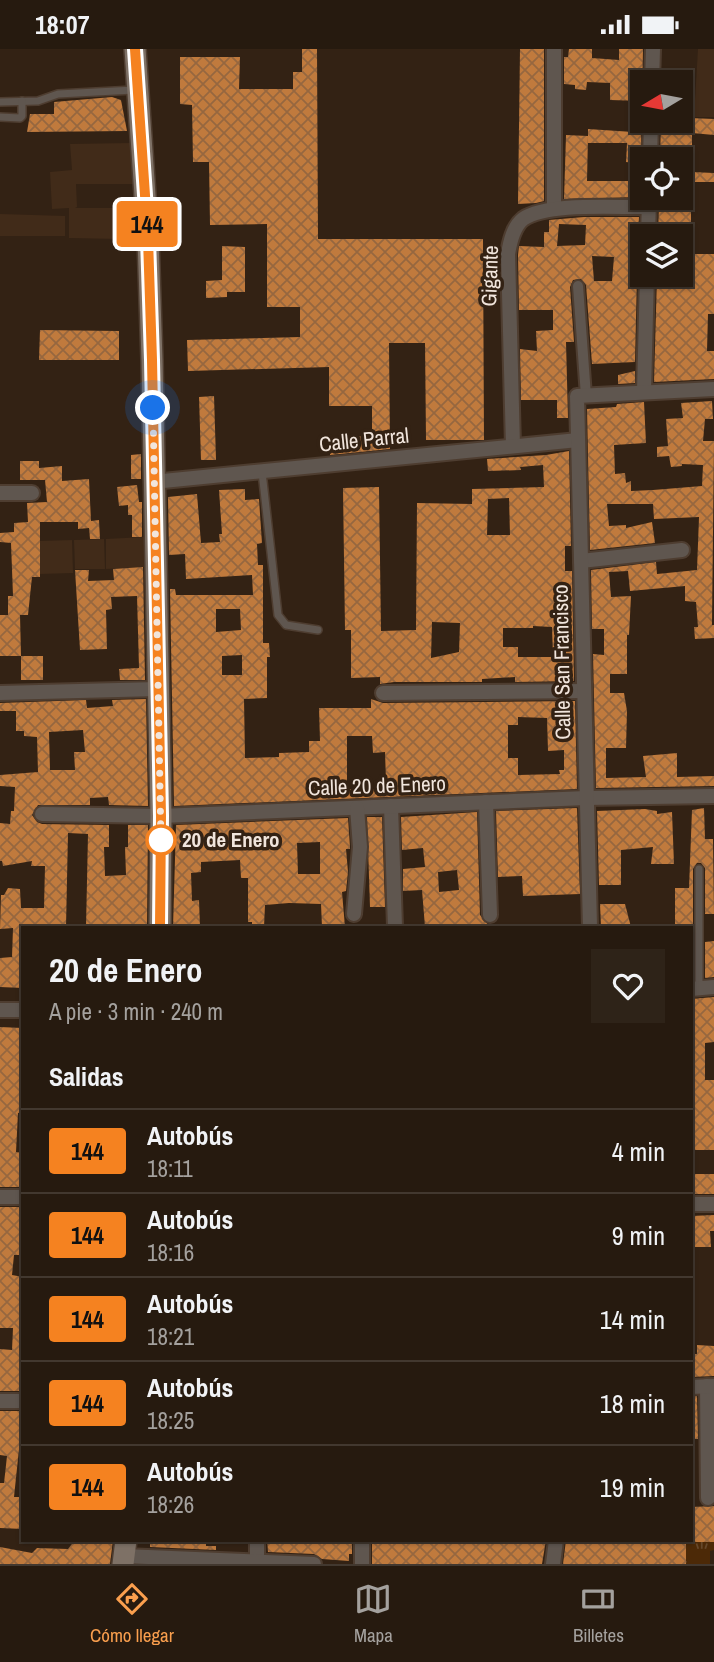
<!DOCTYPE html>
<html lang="es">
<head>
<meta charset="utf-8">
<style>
  :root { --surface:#261a0f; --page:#2e2318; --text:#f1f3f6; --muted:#a4a19e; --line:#42382f; --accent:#fa9f4e }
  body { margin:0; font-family:"Archivo Narrow",sans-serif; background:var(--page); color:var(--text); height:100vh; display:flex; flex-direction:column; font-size:26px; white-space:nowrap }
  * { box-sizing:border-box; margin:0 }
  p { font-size:23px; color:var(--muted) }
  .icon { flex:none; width:38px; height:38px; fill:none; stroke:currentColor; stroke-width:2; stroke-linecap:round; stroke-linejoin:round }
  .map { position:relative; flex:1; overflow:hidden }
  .details { position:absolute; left:21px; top:877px; width:672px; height:616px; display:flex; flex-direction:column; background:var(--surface); border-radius:0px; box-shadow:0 2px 5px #0004,0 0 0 2px var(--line) }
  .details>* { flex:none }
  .badge { padding:0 14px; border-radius:5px; font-size:24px; line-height:46px }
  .needle { width:46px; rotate:260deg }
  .fabs { position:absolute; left:630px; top:21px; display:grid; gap:14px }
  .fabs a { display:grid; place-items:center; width:63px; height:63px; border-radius:0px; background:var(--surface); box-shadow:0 2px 5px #0004,0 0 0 2px var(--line); font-size:35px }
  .you { position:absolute; width:35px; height:35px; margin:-18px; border:5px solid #fff; border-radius:50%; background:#1a73e8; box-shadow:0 0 0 10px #1a73e833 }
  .map>.badge { position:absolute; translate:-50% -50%; box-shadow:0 0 0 4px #fff }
  h2 { padding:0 28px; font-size:26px; line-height:63px }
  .round { display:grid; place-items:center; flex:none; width:74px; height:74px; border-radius:0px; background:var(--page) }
  .headline { display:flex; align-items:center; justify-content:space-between; height:119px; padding:0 28px }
  h1 { font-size:33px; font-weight:700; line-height:52px }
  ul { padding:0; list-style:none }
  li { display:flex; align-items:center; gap:21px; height:84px; padding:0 28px; border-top:2px solid var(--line) }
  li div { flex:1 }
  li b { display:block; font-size:26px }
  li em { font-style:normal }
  li .badge { min-width:77px; font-weight:700; text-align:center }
  .status { display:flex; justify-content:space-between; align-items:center; height:49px; padding:0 35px; background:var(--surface); direction:ltr }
  .status svg { height:19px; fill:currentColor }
  .tabs { display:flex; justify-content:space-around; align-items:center; height:98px; border-top:2px solid var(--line); background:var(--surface); font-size:19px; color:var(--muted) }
  .tabs a { display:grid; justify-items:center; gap:4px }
  .tabs .on { color:var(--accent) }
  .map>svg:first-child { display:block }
  .built { fill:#412b19 }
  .grass { fill:url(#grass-tufts) }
  .building { fill:url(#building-cross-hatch); fill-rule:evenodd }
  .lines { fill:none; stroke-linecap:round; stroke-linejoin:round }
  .service-casing { stroke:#4e3d30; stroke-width:10 }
  .pedestrian-casing { stroke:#4e3d30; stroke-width:14 }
  .minor-casing { stroke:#4e3d30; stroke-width:18 }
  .secondary-casing { stroke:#4e3d30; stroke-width:24 }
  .service { stroke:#5f564f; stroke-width:7 }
  .pedestrian { stroke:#5f564f; stroke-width:10 }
  .minor { stroke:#5f564f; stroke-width:14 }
  .secondary { stroke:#7e7166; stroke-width:21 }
  .line-casing { stroke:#fff; stroke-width:16 }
  .line { stroke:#f58220; stroke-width:10 }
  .walk { stroke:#f1e5dc; stroke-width:7; stroke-dasharray:0 12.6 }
  .stop-dot { fill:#fff; stroke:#f58220; stroke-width:3.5 }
  .labels { text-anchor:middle; stroke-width:7; stroke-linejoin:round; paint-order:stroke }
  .street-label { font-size:21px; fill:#f1e5dc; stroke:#332214 }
  .stop-label { font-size:21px; font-weight:bold; fill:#f1e5dc; stroke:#332214; text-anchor:start }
</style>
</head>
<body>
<div class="status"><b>18:07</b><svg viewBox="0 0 49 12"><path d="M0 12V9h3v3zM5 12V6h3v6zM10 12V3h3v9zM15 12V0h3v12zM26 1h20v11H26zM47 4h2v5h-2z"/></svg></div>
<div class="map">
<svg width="714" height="1515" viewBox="0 0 714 1515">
  <defs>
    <pattern id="grass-tufts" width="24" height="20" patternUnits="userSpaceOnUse" patternTransform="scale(1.75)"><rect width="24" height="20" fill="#4c2907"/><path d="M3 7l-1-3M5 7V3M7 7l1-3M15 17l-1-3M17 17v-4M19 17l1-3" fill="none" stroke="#66482b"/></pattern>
    <pattern id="building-cross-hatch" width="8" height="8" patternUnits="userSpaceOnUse" patternTransform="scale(1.75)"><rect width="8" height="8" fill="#c07a3d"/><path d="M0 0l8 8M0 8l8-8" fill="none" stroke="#96673f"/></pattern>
  </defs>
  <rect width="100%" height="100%" fill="#332214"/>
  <g class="built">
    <path d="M698,0H714V68H694Z"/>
    <path d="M131,94L133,135H76L77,158L75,159H121V190L69,189V159L52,160L50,123L72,121L70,95Z"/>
    <path d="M0,165L65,167V187H0Z"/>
    <path d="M144,488V518L106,520V490Z"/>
    <path d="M104,490L105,520H75L74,491Z"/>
    <path d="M72,491L73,524L40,525V492Z"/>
  </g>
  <path class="grass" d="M686,1491L714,1493V1501L710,1502V1515H686Z"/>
  <g class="building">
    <path d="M302,0H317L318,190H483L484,391H426L425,294H389L390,400L330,406V393L372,385V357H329V318L188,322L187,291L300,288V258H267V175L210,176L209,113H193L192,56L180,55V8H240L239,40H293V23H302Z"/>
    <path d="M520,0H544V152L536,154L518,155Z"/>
    <path d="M569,0H592V9L619,11V0H643L642,52L610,51V34L587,33L586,41L575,40V36L564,35V8H568Z"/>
    <path d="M112,48L121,51L127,82L27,83L30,65H54V53Z"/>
    <path d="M681,53L693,54L690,69L714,70V86L692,84V123L714,124V133H681V110H660L661,72H681Z"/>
    <path d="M634,72H641L642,143L640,148L564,150L566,86L588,87L587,132H632L633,114L626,113L627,94H588V80L633,83Z"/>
    <path d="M659,154H691V181L670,182L669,187H658Z"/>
    <path d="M584,168H639L638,187L642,195V218L637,226L635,313L592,315L586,236L581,230L573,231L570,238L574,293H566L568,369H557V351H521L520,300L537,302L536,282L553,281V261H519L518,206L519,197L544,198V183H549V171ZM559,175L586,176L585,196L557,197ZM592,207L614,208L612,232H594Z"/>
    <path d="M222,197L245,198V243H227V248L206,249V232L222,231Z"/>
    <path d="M695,205H714V265H708L707,302H714V330L654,333L657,227H679L681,209L695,210Z"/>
    <path d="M40,281L119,282V311H39Z"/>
    <path d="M635,322V334L618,335V326Z"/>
    <path d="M214,347L216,411H201L199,348Z"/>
    <path d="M712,352L713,370H705L703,392H714L712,576H714V589L695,590L694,578H698L696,553L685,552V537L630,542L628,522L609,523L611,548L631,547L629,586H627V625H610V644H624L627,662L626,699H606V729L646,728L643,707L677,704V728L714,727V737L596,739L593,605L604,606V580H592L591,521L656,513L657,525L697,521L699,468L654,470L653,455H607L609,477L626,476V479L652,473L655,494L590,501L587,360L616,358L617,355L644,353L646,394L614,396L615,425L625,424L626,434L631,432V442L653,441L702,437L703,416L682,415V417L671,418L669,407L657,408V398L668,397L666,370L683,369L681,354Z"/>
    <path d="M569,402L571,497H565V522H572L574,632L515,633V628L482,630V633H394L380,635V628L351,629V581H345L343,439L379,438L381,582L416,581L417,454L472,455V440L544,438L543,416L520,418L521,421L488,422L487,410L546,406ZM509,449L510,486H487L488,450ZM432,573L460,574L459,603L431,609ZM533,577L552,578L553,608H518V598H503V579H533Z"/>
    <path d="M141,405V430H131V406Z"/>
    <path d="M20,412H39V419L62,417V432L89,430L91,472L99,471L100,490H90L89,479L78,480V473H40V528H32L28,566H20L21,607H0V566H8V547H13L11,494L0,493V484L14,483V474L28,473L27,454L47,453L45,431H20Z"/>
    <path d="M137,436L139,453H142V488H132V466H128V456L119,457L117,438Z"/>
    <path d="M245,440V451L259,450L262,494L257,495L258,516H263V594H269L270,608H267V649L244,650L245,709L279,708V704L309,703V692H320L319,659H371V650L383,654L575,652L577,740L174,757L170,540H175L176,546H253L252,526L186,530L185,505L169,506L168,448L197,445L201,494L220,493L219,485H222L219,441ZM216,560H240L241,581L216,583ZM242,606V626H222V607ZM518,668L547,669L548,702L564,701V721H559L560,725L518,726V709H508V676H518ZM347,687H372L373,704L385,703L386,732H375L374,740H347Z"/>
    <path d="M143,518L145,631H120L119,620L139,619L137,547L111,548L112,560L106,561L107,600L80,601L75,521H89L88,532L114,531L113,520Z"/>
    <rect x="21" y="607" width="22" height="24"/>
    <path d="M146,650L148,757L109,756L108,748L90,749V756H38L32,766L37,773L42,775L109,776V798H104L105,827L126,826L125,798H128V776H148L147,878H86L88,785L68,784L66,878H23V939L0,938V909L12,908L13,879L0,880L1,846H4L8,839L20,840L21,859H44L45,817H31L32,812L3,817L2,812H0V774L10,775L11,762H14L15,738L0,737V726L38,723L37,688L24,687V682H16V662H0V654L86,651L87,659L113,657L112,651ZM83,681L85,703H74L75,721H50L49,683Z"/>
    <path d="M577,759L580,845L523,847L522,827L498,828L496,762Z"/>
    <path d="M704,759L705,790H713L714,865H705V819L701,814H697L693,820V878H675V839H689L692,761Z"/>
    <path d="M645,760L657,762V765L672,763L674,815H651L653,798L621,801V836H599L597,762Z"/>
    <path d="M477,763L480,866L490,878H425L422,841L403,842V820L425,818L423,799L402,801L401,768ZM457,821L459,841L439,843L438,823Z"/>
    <path d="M367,768H382L385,858H370Z"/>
    <path d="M348,769L350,798V800H346L348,823L346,842L342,843L345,878H322L321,855L289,854L265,856L264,878H252V873H248V829H241L240,811L201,813V823L191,824L192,852L199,851L200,878H173L176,776ZM320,793V825H298L297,794Z"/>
    <path d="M600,855H625L631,878H601Z"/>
    <path d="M714,892V928L705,929V893Z"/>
    <path d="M714,948V993L705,994V1031H714V1101H693L695,1076H691V950Z"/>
    <path d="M0,978L23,979V1063L18,1064L16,1103L23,1104V1138H0Z"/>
    <rect x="691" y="1125" width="23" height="20"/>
    <path d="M0,1158H23V1206H14L12,1226L23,1228V1342H0V1300L12,1301L13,1279H0Z"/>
    <path d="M714,1166V1182H710L711,1198H691V1167Z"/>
    <path d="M697,1296L714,1297V1327L691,1328V1305H697Z"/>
    <path d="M697,1347L698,1390H691V1348Z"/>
    <path d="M0,1362H23L14,1448H23V1480L0,1479V1434H4L7,1407L0,1406Z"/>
    <path d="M714,1457V1493H691V1458Z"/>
    <path d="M75,1491H113L110,1515H0V1498L32,1504L37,1499L68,1500Z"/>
    <path d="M150,1491H206V1497H216V1501L150,1498Z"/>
    <path d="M267,1491H352V1505H349V1512L322,1510L314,1505L268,1503Z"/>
    <path d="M372,1491L515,1493L514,1491H546L542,1515H372Z"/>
    <path d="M566,1491H686V1515H563Z"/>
  </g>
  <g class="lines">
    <defs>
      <g id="service">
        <path d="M0,53L38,52L58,45L134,41"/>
        <path d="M0,68L20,69L22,67V52"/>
        <path d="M262,423L278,566L286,576L318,581"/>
        <path d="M699,939V820"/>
      </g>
      <path id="pedestrian" d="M578,237L586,347"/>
      <g id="minor">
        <path d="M652,33L653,0"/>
        <path d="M650,110L651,72"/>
        <path d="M554,160V0"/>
        <path d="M648,187L649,150"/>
        <path d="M644,342L647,226"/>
        <path d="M513,397L508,205C510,193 513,178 523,170C548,153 618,159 649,158"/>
        <path d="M153,433L578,391"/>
        <path d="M0,444H32"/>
        <path d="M581,512L682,501"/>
        <path d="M0,644L158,640"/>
        <path d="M383,644L584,642"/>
        <path d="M486,753L490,866"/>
        <path d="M391,757L395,878"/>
        <path d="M42,765L161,767L586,749L714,747"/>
        <path d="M354,865L360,798L357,759"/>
        <path d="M590,878L577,347L714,340"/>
        <path d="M691,940L714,938"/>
        <path d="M0,961H23"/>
        <path d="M0,1148H23"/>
        <path d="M691,1155H714"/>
        <path d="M707,1337L708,1449"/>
        <path d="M691,1338L714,1337"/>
        <path d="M0,1352H23"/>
        <path d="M257,1491V1515"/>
        <path d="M124,1507L314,1515"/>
        <path d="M362,1515V1491"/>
        <path d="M553,1515L556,1491"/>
      </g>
      <g id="secondary">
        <path d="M135,0L148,190L152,311L161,767L160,878"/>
        <path d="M123,1515L126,1491"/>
      </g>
    </defs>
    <use href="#service" class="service-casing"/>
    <use href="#pedestrian" class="pedestrian-casing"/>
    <use href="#minor" class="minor-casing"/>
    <use href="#secondary" class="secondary-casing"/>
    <use href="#service" class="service"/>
    <use href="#pedestrian" class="pedestrian"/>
    <use href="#minor" class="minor"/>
    <use href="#secondary" class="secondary"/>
  </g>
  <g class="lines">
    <defs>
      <path id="line" d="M135,0L148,190L152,311L161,767L160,878"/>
    </defs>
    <use href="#line" class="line-casing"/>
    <use href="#line" class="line"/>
    <path class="walk" d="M153,359L161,795V791"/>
  </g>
  <circle class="stop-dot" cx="161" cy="791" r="14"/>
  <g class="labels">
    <g class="street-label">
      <text transform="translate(490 227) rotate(-88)" y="7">Gigante</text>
      <text transform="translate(364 391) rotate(-6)" y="7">Calle Parral</text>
      <text transform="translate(562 613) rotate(-91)" y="7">Calle San Francisco</text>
      <text transform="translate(377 737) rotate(-2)" y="7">Calle 20 de Enero</text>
    </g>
    <g class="stop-label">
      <text x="182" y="798">20 de Enero</text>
    </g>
  </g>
</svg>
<div class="fabs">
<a><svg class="needle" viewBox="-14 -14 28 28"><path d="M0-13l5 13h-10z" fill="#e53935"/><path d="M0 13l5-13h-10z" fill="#a4a19e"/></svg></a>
<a><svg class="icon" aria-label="locate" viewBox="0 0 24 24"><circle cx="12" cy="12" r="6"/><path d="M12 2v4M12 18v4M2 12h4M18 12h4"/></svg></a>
<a><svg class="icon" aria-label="layers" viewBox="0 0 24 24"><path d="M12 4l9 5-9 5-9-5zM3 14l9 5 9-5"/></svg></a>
</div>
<div class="you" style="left:153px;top:359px"></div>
<b class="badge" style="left:147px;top:175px;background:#f58220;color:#111">144</b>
<section class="details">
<div class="headline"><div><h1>20 de Enero</h1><p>A pie · 3 min · 240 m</p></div><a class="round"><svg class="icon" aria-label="heart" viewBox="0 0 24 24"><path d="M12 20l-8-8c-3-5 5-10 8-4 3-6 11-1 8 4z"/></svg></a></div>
<h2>Salidas</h2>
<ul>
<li><span class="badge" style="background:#f58220;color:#111">144</span><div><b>Autobús</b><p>18:11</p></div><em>4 min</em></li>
<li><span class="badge" style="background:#f58220;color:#111">144</span><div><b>Autobús</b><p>18:16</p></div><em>9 min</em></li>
<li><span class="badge" style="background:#f58220;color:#111">144</span><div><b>Autobús</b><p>18:21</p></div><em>14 min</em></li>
<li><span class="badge" style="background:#f58220;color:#111">144</span><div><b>Autobús</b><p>18:25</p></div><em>18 min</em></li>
<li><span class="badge" style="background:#f58220;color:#111">144</span><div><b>Autobús</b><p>18:26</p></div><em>19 min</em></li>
</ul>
</section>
</div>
<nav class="tabs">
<a class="on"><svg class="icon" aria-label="directions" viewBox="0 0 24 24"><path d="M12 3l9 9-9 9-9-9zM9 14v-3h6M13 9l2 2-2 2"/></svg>Cómo llegar</a>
<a><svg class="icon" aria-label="map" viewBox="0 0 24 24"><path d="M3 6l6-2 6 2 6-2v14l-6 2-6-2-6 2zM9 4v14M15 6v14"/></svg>Mapa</a>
<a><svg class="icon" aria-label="tickets" viewBox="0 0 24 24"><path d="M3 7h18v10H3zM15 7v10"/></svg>Billetes</a>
</nav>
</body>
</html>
